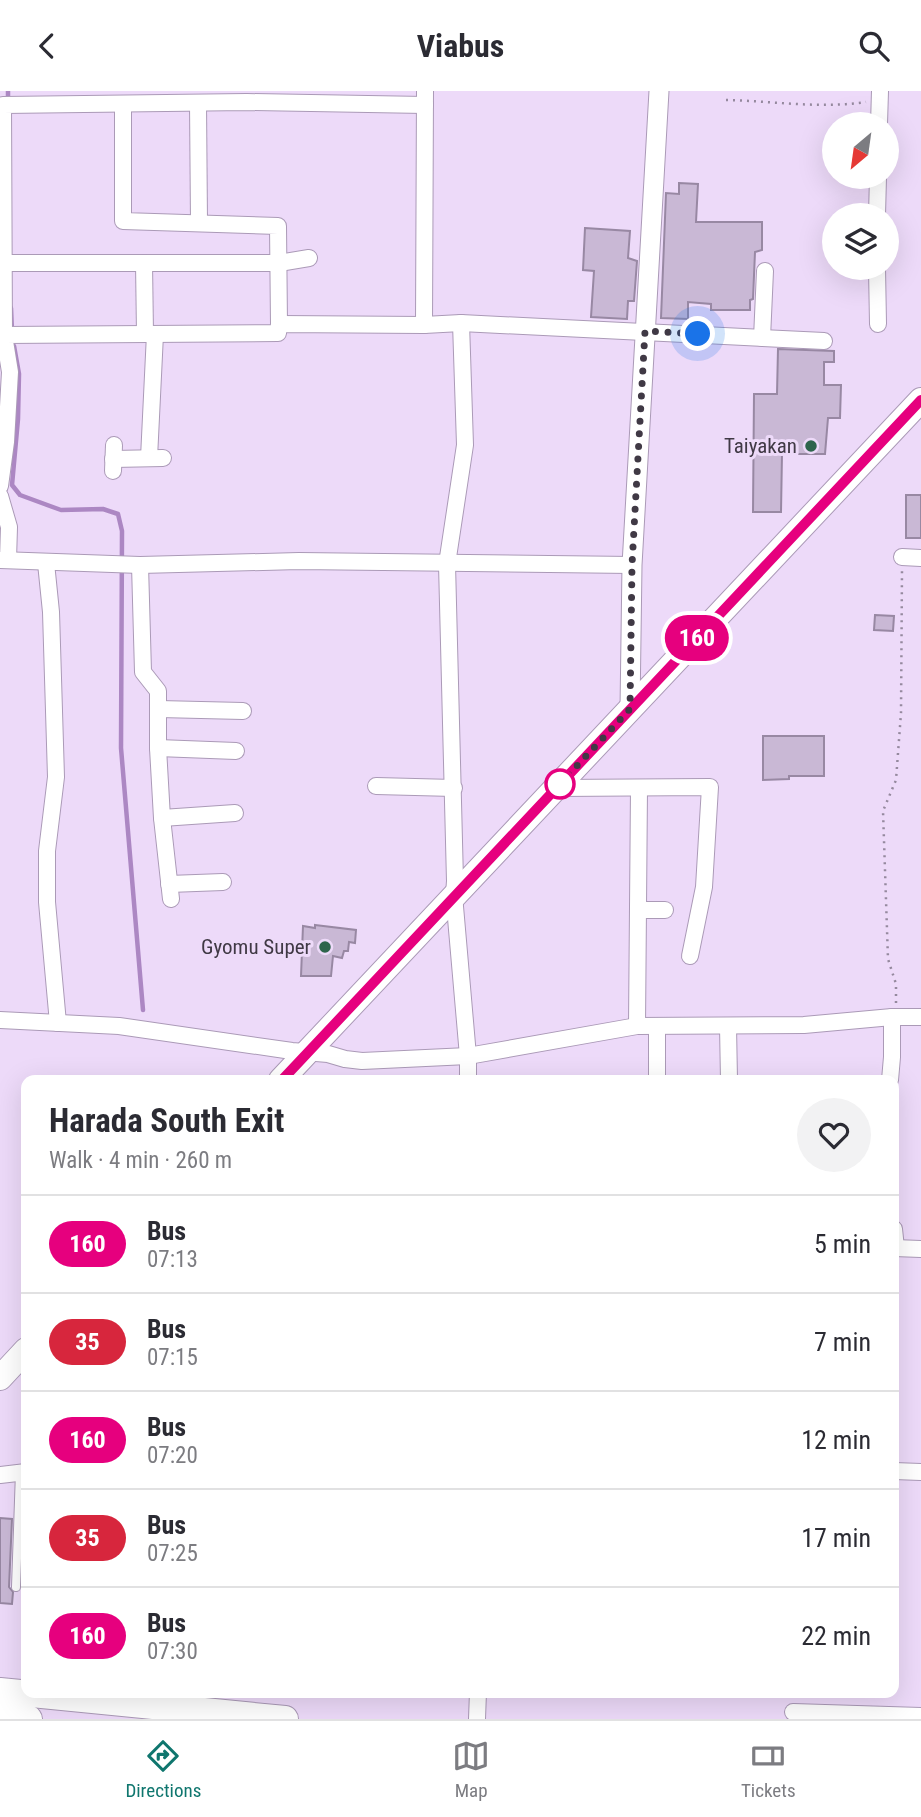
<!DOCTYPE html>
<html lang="en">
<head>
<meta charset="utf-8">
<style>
  :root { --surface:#fff; --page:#f2f2f3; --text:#2b2b33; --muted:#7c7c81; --line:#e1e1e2; --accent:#0f766e }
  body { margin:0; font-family:"Roboto Condensed",sans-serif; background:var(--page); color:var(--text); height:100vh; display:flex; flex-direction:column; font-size:26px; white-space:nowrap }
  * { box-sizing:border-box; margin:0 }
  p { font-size:23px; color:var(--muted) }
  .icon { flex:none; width:38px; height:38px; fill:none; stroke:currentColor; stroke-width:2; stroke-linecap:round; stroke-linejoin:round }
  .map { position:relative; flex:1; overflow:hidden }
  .details { position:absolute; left:21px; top:984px; width:878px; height:623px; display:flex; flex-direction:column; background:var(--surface); border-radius:14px; box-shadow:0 7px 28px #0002 }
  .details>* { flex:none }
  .badge { padding:0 14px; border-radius:23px; font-size:24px; line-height:46px }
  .needle { width:46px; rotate:209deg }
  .fabs { position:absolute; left:822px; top:21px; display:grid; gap:14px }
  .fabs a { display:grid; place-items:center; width:77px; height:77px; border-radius:50%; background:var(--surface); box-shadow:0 7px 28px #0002; font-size:35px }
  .you { position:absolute; width:35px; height:35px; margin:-18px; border:5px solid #fff; border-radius:50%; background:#1a73e8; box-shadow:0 0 0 10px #1a73e833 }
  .map>.badge { position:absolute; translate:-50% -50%; box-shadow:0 0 0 4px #fff }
  .round { display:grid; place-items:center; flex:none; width:74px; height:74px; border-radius:37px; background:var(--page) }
  .headline { display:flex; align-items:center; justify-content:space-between; height:119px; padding:0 28px }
  h1 { font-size:33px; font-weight:700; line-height:52px }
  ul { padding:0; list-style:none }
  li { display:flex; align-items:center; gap:21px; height:98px; padding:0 28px; border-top:2px solid var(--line) }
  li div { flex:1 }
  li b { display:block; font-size:26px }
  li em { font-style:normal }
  li .badge { min-width:77px; font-weight:700; text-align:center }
  header { display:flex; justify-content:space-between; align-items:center; height:91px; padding:0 28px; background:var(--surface); font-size:32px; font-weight:700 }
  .tab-bar { display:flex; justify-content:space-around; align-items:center; height:98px; border-top:2px solid var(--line); background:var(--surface); font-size:19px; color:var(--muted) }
  .tab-bar a { display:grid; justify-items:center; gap:4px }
  .tab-bar .current { color:var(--accent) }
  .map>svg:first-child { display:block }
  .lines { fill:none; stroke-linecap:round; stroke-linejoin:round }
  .stream { stroke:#ac87c3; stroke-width:4.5 }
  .building { fill:#c9b8d5; stroke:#9888a3; stroke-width:2 }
  .service-casing { stroke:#ab9ab7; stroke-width:10 }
  .minor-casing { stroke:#ab9ab7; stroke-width:18 }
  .tertiary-casing { stroke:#ab9ab7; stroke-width:21 }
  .primary-casing { stroke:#ab9ab7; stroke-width:26 }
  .trunk-casing { stroke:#ab9ab7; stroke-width:28 }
  .path { stroke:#95899e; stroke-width:2.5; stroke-dasharray:2 5; stroke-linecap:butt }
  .service { stroke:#fff; stroke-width:8 }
  .minor { stroke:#fff; stroke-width:16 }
  .tertiary { stroke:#fff; stroke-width:19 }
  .primary { stroke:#fff; stroke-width:24 }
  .trunk { stroke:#fff; stroke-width:26 }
  .line-casing { stroke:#fff; stroke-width:16 }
  .line { stroke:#e6007e; stroke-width:10 }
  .walk { stroke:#403945; stroke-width:7; stroke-dasharray:0 12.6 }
  .poi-dot { fill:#2e654c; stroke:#eddaf9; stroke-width:2.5 }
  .stop-dot { fill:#fff; stroke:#e6007e; stroke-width:3.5 }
  .labels { text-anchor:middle; stroke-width:6; stroke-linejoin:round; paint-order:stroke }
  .poi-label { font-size:21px; fill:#403945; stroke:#eddaf9; text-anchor:end }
</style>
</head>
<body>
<header><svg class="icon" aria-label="back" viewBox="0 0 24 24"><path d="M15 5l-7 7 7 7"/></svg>Viabus<svg class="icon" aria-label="search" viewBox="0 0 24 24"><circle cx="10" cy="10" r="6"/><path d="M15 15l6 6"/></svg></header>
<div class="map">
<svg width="921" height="1628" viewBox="0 0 921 1628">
  <rect width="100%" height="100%" fill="#eddaf9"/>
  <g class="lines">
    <g class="stream">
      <path d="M8,0V12"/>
      <path d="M11,217L12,240"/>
      <path d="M14,255L19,283L18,328L12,394L20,404L61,419L103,418L118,423L122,440L121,657L143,919"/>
    </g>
  </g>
  <g class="building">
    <path d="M679,92L698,93L696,131H762V159L755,161L753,208L750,209V219H711V213L688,211V228L661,227L666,102L679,103Z"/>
    <path d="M585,137L630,140L628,167L637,170L634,210H628L627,228L591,226L594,180L583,179Z"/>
    <path d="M778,258L834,260V271H824V294H841L840,327H828L825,363H782L781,421H753L754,303H777Z"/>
    <rect x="906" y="404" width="15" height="43"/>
    <path d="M875,524L894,525L893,540L874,539Z"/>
    <path d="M763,645H824V685H789V688L763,689Z"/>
    <path d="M315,834L356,839L355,852L349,851L348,860H344L342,867L333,865L331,885H301L303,835L315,837Z"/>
    <path d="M0,1427L12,1428L9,1496L13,1501L12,1513L0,1512Z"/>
  </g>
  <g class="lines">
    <defs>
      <path id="service" d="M16,1496L20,1381"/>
      <g id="minor">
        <path d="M198,12L199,132"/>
        <path d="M123,13V130L278,135L279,233"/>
        <path d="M879,33L880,0"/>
        <path d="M877,124L878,86"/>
        <path d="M0,172H279L309,167"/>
        <path d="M144,172L145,243"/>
        <path d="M877,177L878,233"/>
        <path d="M461,232L465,354L447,473L455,790L454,804L468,965V989"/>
        <path d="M424,234L425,0"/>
        <path d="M0,244H4L3,14L247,11L425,14"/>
        <path d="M762,247L765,180"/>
        <path d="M149,367L155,243"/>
        <path d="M113,368L163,367"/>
        <path d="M113,380L114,354"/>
        <path d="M0,395L6,351L10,281L4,244L278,242L279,233L424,234L461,232L824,250"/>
        <path d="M0,405L9,436L8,469"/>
        <path d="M902,466L921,467"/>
        <path d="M0,469L140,474L299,470L632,474"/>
        <path d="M46,472L51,521L56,686L47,760V811L58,932"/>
        <path d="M140,474L143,581L158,600V657L162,727L171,808"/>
        <path d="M159,618L243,620"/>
        <path d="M158,657L236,660"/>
        <path d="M376,695L454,697"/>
        <path d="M556,697L710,696L704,796L690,865"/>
        <path d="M162,727L235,722"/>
        <path d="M169,793L223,791"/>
        <path d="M638,819H665"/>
        <path d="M0,929L119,935L292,960L328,963L345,968L362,970L468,965L637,935L804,934L892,926H921"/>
        <path d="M637,935L639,697"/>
        <path d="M728,935L729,989"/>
        <path d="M657,989V935"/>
        <path d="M890,989L892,966V926"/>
        <path d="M894,1138L896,1157"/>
        <path d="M894,1157L921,1158"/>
        <path d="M894,1380L921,1381"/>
        <path d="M0,1384L26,1381"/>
        <path d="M793,1621L921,1625"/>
        <path d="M477,1628L478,1601"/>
      </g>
      <path id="tertiary" d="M630,618L632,474L659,0"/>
      <g id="primary">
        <path d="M281,989L921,309"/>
        <path d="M0,1287L26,1259"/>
      </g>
      <g id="trunk">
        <path d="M0,1600L285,1628"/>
        <path d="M0,1624L29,1628"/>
      </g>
    </defs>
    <use href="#service" class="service-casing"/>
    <use href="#minor" class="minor-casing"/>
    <use href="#tertiary" class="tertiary-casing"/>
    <use href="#primary" class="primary-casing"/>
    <use href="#trunk" class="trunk-casing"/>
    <g class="path">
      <path d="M726,9C773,10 820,18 866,11"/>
      <path d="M896,912V893L888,868L883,720L896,689L901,622L902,479"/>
    </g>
    <use href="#service" class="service"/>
    <use href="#minor" class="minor"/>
    <use href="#tertiary" class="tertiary"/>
    <use href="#primary" class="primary"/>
    <use href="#trunk" class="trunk"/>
  </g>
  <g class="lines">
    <defs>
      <path id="line" d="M282,989L921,309"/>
    </defs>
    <use href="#line" class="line-casing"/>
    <use href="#line" class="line"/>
    <path class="walk" d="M560,693L630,618L632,474L645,240L698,243"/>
  </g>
  <g class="poi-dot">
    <circle cx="811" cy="355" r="7"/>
    <circle cx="325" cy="856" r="7"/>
  </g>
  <circle class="stop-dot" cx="560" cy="693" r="14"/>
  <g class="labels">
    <g class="poi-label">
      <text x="797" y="362">Taiyakan</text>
      <text x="311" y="863">Gyomu Super</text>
    </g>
  </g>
</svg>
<div class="fabs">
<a><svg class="needle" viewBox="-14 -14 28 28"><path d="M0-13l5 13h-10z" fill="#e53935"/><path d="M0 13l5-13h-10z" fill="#7c7c81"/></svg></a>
<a><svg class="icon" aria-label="layers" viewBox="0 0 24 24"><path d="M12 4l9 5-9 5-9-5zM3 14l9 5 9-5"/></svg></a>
</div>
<div class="you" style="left:698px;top:243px"></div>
<b class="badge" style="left:697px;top:547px;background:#e6007e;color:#fff">160</b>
<section class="details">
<div class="headline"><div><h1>Harada South Exit</h1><p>Walk · 4 min · 260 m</p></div><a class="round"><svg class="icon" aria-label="heart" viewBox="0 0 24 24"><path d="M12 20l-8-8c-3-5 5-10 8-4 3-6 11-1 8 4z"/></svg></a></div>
<ul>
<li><span class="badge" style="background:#e6007e;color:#fff">160</span><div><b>Bus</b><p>07:13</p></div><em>5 min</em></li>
<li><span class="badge" style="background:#d7263d;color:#fff">35</span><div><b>Bus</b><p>07:15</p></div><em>7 min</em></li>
<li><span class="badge" style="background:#e6007e;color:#fff">160</span><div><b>Bus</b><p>07:20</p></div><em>12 min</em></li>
<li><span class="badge" style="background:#d7263d;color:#fff">35</span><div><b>Bus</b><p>07:25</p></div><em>17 min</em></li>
<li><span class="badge" style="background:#e6007e;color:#fff">160</span><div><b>Bus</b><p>07:30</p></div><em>22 min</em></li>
</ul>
</section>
</div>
<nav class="tab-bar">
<a class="current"><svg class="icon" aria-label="directions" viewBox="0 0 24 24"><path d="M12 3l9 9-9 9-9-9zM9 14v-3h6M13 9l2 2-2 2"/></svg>Directions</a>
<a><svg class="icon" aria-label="map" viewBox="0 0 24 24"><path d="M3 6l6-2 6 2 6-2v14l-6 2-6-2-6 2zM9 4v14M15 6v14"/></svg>Map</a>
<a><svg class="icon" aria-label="tickets" viewBox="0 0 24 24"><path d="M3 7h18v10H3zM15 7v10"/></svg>Tickets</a>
</nav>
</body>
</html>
